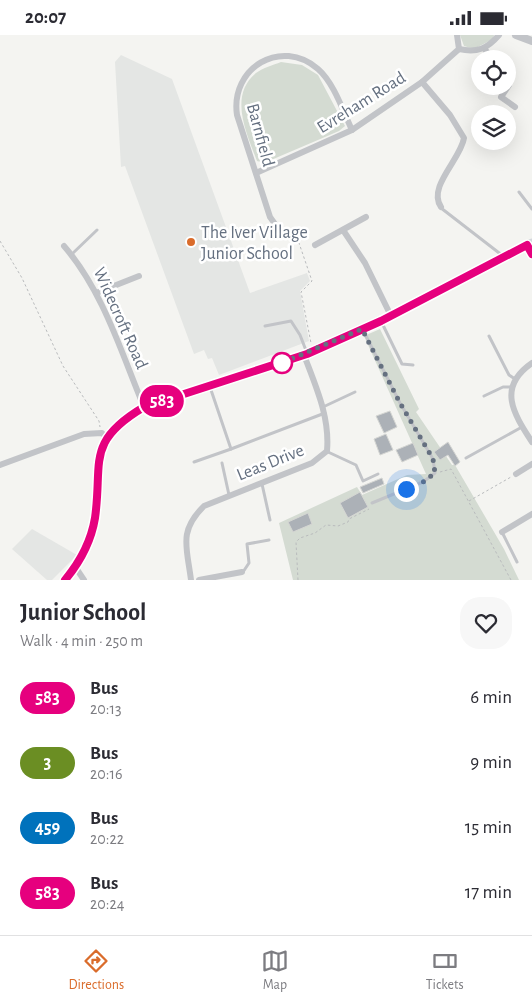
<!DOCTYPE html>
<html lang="en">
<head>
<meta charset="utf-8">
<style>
  :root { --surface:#fff; --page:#f7f7f7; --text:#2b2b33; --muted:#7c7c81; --line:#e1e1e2; --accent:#da6c2b }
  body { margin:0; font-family:"Alegreya Sans",sans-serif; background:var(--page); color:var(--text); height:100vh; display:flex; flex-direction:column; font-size:19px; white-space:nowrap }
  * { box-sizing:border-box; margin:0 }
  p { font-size:16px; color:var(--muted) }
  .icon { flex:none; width:28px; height:28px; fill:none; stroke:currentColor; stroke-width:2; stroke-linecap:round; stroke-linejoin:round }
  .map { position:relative; height:545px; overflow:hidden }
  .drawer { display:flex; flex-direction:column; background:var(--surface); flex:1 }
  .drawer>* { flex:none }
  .badge { padding:0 10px; border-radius:16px; font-size:18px; line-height:32px }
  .tools { position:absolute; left:471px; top:15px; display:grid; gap:10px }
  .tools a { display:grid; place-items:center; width:45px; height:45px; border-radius:50%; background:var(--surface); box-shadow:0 5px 20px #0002; font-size:25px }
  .you { position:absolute; width:25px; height:25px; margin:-12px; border:4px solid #fff; border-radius:50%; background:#1a73e8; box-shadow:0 0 0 8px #1a73e833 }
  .map>.badge { position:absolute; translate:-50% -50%; box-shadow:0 0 0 2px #fff }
  .round { display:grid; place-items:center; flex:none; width:52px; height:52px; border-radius:20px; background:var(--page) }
  .overview { display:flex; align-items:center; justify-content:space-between; height:85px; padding:0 20px }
  h1 { font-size:24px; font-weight:600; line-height:38px }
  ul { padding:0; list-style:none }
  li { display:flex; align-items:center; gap:15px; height:65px; padding:0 20px }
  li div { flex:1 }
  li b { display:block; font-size:19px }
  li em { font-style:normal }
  li .badge { min-width:55px; font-weight:700; text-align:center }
  .status { display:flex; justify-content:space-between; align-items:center; height:35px; padding:0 25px; background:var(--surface); direction:ltr }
  .status svg { height:14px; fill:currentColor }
  .menu { display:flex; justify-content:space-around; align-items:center; height:70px; border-top:1px solid var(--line); background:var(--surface); font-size:14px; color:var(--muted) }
  .menu a { display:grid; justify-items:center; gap:2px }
  .menu .active { color:var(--accent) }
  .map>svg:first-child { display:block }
  .built { fill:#e4e6e4 }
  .green { fill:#d4dbd2 }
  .building { fill:#acb1b7; stroke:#d5d6d3 }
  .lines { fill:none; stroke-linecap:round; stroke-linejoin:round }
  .path { stroke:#b9bbbd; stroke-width:1; stroke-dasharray:2.5 2.5; stroke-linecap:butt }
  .service { stroke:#c2c4c8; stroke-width:3 }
  .minor { stroke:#c2c4c8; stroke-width:6 }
  .tertiary { stroke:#c2c4c8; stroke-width:8 }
  .secondary { stroke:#d4d7dc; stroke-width:9 }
  .line-casing { stroke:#fff; stroke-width:11 }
  .line { stroke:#e6007e; stroke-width:8 }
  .walk { stroke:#657080; stroke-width:5; stroke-dasharray:0 9 }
  .poi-dot { fill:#da6c2b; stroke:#fff; stroke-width:2 }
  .stop-dot { fill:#fff; stroke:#e6007e; stroke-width:2.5 }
  .labels { text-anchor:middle; stroke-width:5; stroke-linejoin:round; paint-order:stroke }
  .street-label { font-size:18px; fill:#657080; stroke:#fff }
  .poi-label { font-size:18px; fill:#657080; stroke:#fff; text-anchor:start }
</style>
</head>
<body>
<div class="status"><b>20:07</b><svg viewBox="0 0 49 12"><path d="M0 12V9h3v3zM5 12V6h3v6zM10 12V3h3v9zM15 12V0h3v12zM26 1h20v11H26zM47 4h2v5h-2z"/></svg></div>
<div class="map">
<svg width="532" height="545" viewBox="0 0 532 545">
  <rect width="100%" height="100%" fill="#f4f4f1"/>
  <g class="built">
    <path d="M121,20L172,44L250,258L307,238L310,246L300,256L309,306L219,340L212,323L208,324L204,315L194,319L125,131L121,132L115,27Z"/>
    <path d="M32,494L77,520L52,545H47L12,514Z"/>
  </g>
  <g class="green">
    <path d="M460,0H494L493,4L474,14L464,11Z"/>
    <path d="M281,27L302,30L318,40L345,91L339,96L264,128L257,126C247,99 228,61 256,38C263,33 273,30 281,27Z"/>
    <path d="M380,294L419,374L416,377L452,430H455L504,514L519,545H293L279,488L357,452L362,460L407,440L426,439L364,301Z"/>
  </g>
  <g class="building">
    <path d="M390,376L397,392L384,398L376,381Z"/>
    <path d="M386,399L393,415L380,420L374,404Z"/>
    <path d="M448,407L460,427L455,431L448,420L440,425L434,417Z"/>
    <path d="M413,408L418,420L402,427L396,415Z"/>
    <path d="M382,443L384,449L363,458L360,452Z"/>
    <path d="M360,457L368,472L348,483L340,468Z"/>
    <path d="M308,478L312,489L293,497L288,487Z"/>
  </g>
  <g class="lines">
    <g class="path">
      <path d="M286,199L299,208L312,246L301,257L311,308"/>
      <path d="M0,206L22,243L63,331L99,386L100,392"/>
      <path d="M440,437L451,434L511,545"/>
      <path d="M469,466L511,442"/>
      <path d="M298,545L296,507L300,503L315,498L326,490L338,491L348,487L349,484L369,474"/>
    </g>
    <g class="service">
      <path d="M519,157L532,174"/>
      <path d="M441,173L503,221"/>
      <path d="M72,219L97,195"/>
      <path d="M381,286L402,329L413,330"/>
      <path d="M265,291L291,286L300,300L307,318"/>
      <path d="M363,295L400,368L433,424L435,438L423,447L372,468"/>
      <path d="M489,301L509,340L515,344"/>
      <path d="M210,352L231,414L325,378"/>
      <path d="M484,361L503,352H512"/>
      <path d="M323,372L355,357"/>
      <path d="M328,417L356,430L363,446L378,439"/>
      <path d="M466,423L522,392"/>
      <path d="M194,427L231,414"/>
      <path d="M222,428L229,460"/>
      <path d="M262,449L270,485"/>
      <path d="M502,497L517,527"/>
      <path d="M243,537L249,528L247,509L269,505"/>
    </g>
    <g class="minor">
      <path d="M484,13L492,24"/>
      <path d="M459,14C477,18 487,14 499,0"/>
      <path d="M508,38L510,42L509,50L501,62L515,72"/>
      <path d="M422,47L450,80L464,103C461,124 427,152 441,172"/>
      <path d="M256,138L352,95L422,47L459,14L457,0"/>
      <path d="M343,195L365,228L391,281"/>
      <path d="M280,196L270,182L237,80C230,33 281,2 318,34C334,48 343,76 352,95"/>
      <path d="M315,210L366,182"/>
      <path d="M527,210L532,219"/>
      <path d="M64,211C103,256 121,317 144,372"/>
      <path d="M96,258L139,241"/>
      <path d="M532,328C497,352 513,378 532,407"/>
      <path d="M0,430L84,399L102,398L107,403"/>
      <path d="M516,439L532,429"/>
      <path d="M502,497L532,479"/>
      <path d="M76,533L84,545"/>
      <path d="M191,545C187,512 178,497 204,471L312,428L327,416C330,382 316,352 304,320"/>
      <path d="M199,545L242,537"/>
    </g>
    <path class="tertiary" d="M516,0L532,6"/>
    <path class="secondary" d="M65,545C80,527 91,506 95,483C103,427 85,407 144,372L307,319L381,286L532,208"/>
  </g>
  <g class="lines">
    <defs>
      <path id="line" d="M65,545C80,527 91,507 95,483C103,427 85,407 144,372L307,319L381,286L527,210L532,219"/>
    </defs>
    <use href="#line" class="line-casing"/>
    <use href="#line" class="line"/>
    <path class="walk" d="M282,328L279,329L362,294L400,368L433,424L435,438L423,447L406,454"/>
  </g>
  <circle class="poi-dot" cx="191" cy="207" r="5"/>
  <circle class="stop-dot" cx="282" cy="328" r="10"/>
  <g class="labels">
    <g class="street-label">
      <text transform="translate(361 67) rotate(-32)" y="6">Evreham Road</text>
      <text transform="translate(261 100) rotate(75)" y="6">Barnfield</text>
      <text transform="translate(121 283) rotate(66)" y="6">Widecroft Road</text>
      <text transform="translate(270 427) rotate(-22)" y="6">Leas Drive</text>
    </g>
    <g class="poi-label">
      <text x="201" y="203">The Iver Village<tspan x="201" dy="21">Junior School</tspan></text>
    </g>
  </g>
</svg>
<div class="tools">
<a><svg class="icon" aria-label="locate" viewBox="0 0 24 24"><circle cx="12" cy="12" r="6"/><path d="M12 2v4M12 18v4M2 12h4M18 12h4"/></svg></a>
<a><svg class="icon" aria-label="layers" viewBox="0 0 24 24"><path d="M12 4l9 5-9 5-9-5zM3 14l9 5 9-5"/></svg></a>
</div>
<div class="you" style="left:406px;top:454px"></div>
<b class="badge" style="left:162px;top:366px;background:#e6007e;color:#fff">583</b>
</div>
<section class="drawer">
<div class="overview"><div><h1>Junior School</h1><p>Walk · 4 min · 250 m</p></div><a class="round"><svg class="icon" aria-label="heart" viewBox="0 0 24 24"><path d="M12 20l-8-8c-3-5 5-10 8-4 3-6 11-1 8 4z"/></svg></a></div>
<ul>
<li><span class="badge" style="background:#e6007e;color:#fff">583</span><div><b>Bus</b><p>20:13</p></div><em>6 min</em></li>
<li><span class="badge" style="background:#6b8e23;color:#fff">3</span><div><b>Bus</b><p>20:16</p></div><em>9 min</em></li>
<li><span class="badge" style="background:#0072bc;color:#fff">459</span><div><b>Bus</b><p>20:22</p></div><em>15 min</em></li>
<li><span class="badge" style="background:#e6007e;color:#fff">583</span><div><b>Bus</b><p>20:24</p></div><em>17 min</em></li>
</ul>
</section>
<nav class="menu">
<a class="active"><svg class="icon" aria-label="directions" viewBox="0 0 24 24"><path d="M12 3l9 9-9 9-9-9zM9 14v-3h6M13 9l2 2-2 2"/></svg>Directions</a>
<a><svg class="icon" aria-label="map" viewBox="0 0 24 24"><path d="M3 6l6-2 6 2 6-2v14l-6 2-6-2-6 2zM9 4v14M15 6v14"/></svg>Map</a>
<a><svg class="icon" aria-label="tickets" viewBox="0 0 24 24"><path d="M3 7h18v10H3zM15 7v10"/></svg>Tickets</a>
</nav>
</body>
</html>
